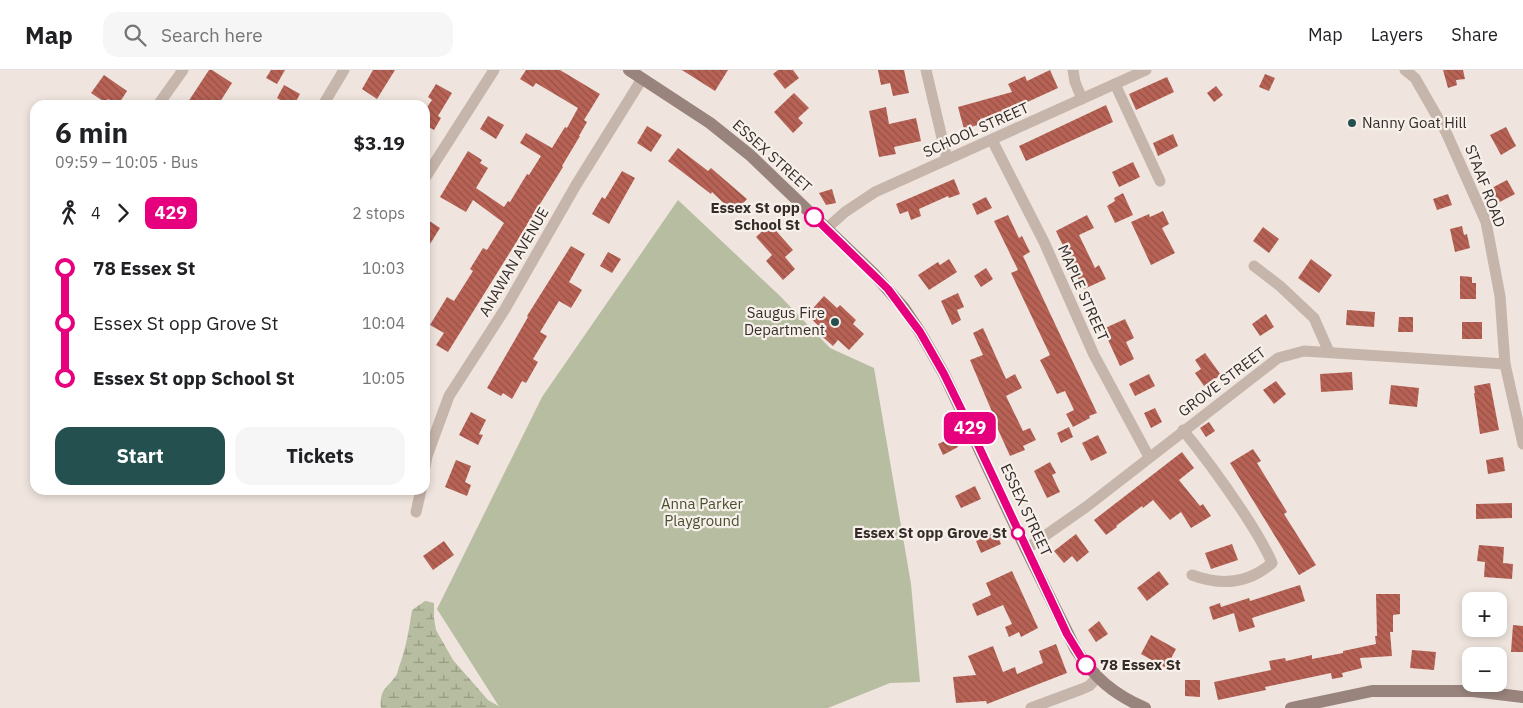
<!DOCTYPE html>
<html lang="en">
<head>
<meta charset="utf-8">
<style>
  :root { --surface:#fff; --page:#f6f6f6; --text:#202124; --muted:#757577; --line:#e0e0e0; --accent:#245150 }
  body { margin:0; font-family:"IBM Plex Sans",sans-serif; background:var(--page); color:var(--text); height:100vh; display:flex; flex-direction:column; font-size:19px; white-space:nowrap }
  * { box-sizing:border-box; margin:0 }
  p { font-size:16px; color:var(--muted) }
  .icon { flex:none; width:28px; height:28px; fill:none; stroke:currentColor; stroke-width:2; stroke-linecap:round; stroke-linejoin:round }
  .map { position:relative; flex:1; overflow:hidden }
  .details { position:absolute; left:30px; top:30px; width:400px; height:395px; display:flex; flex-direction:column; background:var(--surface); border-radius:15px; box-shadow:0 2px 8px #0003 }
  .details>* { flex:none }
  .badge { padding:0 10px; border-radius:8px; font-size:18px; line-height:32px }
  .controls { position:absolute; left:1462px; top:522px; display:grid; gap:10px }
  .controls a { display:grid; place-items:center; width:45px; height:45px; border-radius:10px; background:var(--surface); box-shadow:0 2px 8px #0003; font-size:25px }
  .map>.badge { position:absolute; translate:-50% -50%; box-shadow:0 0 0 2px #fff }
  .legs { display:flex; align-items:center; gap:8px; height:55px; padding:0 25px; font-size:16px }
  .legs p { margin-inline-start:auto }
  .head { display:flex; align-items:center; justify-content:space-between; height:85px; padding:0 25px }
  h1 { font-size:28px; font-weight:700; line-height:38px }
  .cta { display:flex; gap:10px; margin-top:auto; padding:10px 25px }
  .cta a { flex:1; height:58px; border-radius:15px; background:var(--accent); color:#fff; font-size:20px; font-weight:700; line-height:58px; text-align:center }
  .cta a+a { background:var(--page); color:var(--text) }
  ul { padding:0 25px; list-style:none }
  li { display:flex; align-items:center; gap:18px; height:55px; font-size:19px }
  li i { display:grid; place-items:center; width:8px; height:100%; margin:0 6px; background:currentColor }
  li i::after { content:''; width:12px; height:12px; margin:-6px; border:4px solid; border-radius:50%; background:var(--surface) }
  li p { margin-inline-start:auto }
  li:first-child i { background:linear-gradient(#0000 50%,currentColor 0) }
  li:last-child i { background:linear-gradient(currentColor 50%,#0000 0) }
  header { display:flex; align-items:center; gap:30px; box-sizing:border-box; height:70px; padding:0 25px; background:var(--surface); border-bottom:1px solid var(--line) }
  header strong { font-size:24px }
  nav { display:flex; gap:28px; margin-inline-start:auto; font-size:18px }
  .search { width:350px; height:45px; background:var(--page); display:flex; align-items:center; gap:12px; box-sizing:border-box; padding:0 18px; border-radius:15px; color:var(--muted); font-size:19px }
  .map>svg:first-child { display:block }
  .wetland { fill:url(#wetland-marsh) }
  .green { fill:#b6bda0 }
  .building { fill:url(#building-back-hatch) }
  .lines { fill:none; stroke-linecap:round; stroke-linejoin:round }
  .minor { stroke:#c6b5ab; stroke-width:11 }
  .secondary { stroke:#99847d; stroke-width:12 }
  .line-1-casing { stroke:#fff; stroke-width:11 }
  .line-1 { stroke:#e6007e; stroke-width:8 }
  .poi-dot { fill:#245150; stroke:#f7f0ea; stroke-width:2 }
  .stop-1-dot { fill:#fff; stroke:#e6007e; stroke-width:2.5 }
  .labels { text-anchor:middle; stroke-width:4.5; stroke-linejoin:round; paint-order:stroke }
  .poi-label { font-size:15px; fill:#352c2a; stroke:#f7f0ea; text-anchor:start }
  .street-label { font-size:15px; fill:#352c2a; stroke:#f7f0ea }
  .stop-label { font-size:15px; font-weight:bold; fill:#352c2a; stroke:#f7f0ea; text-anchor:end }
  .park-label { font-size:15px; fill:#485030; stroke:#f7f0ea }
</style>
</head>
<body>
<header>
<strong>Map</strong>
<div class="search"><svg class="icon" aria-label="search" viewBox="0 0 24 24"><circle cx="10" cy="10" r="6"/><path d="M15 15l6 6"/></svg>Search here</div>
<nav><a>Map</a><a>Layers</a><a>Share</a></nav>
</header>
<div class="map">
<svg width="1523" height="638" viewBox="0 0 1523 638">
  <defs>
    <pattern id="wetland-marsh" width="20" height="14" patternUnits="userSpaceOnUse" patternTransform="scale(1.25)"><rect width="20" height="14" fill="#b6bda0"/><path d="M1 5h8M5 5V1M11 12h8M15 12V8" fill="none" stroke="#959a83"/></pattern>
    <pattern id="building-back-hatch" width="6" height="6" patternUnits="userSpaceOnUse" patternTransform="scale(1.25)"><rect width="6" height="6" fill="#b76255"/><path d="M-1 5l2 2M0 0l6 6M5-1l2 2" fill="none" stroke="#965147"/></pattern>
  </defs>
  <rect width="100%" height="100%" fill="#efe5de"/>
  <path class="wetland" d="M425,531L434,533V548L436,560L453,590L488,630L502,638H381C379,617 389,618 397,604C397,604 399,597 399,597C406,578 409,560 412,540Z"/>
  <path class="green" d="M678,130L780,226L830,278L874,298L911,514L920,612L890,613L828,638H500L437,539L542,327Z"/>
  <g class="building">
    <path d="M209,0H212L232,13L218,35H186Z"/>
    <path d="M271,0H285L277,14L266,8Z"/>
    <path d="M373,0H395L377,29L362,19Z"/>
    <path d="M526,0H560L600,24L584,50L587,52L579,66H580L562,96L563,97L448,282L436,275L444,263L430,255L447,227L454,231L473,201L470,199L483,178L487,180L504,153L473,130L466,142L440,127L468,81L482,90L480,93L488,98L476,118L504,137L508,131L510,132L527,104L529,105L541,86L520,73L526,63L552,78L565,57L567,58L578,38L536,13L533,17L520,9Z"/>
    <path d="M682,0H728L715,21Z"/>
    <path d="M778,0H793L799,8L785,19L773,4Z"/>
    <path d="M878,0H904L909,23L893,26L890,13L881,15Z"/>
    <path d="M1050,0L1058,18L1008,41L980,49L981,54L964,59L958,37L1012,22L1008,14L1025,6L1027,11Z"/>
    <path d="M1443,0H1463L1465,9L1456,10L1457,15L1448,18Z"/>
    <path d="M1265,4L1275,8L1269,21L1259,17Z"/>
    <path d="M104,5L127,21L118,35L108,29L106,33L91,23Z"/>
    <path d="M1167,7L1174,22L1136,40L1129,24Z"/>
    <path d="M436,14L452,23L438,46L441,48L434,60L425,55V40L432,30L428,27Z"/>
    <path d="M284,15L300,24L294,35H288L277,28Z"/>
    <path d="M1216,16L1223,25L1214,32L1207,23Z"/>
    <path d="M794,23L809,38L798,48L803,53L793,63L774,42Z"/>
    <path d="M1106,35L1113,52L1026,91L1019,76Z"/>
    <path d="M886,37L889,54L916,48L921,71L894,77L896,84L879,87L869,41Z"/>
    <path d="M488,46L504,55L496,69L480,59Z"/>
    <path d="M647,56L662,65L651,82L637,73Z"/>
    <path d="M1506,57L1516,76L1501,85L1490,65Z"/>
    <path d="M1173,64L1178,76L1158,86L1153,73Z"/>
    <path d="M678,78L708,101L711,98L747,129L734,143L712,122L711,124L668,91Z"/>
    <path d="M1133,92L1140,107L1119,117L1112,102Z"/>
    <path d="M622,101L635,108L609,154L592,144L602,127L605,129Z"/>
    <path d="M954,109L960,124L949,128L948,126L919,139L921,146L911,150L908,141L900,144L896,134Z"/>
    <path d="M1507,110L1515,124L1496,134L1488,120Z"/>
    <path d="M832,119L836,133L826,135L819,123Z"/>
    <path d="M1123,123L1133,145L1115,153L1107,136L1115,131L1114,128Z"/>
    <path d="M1448,124L1452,135L1437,140L1433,129Z"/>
    <path d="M986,127L992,138L977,145L972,134Z"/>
    <path d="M1163,141L1169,154L1162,158L1175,183L1151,195L1131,152L1149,144L1150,147Z"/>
    <path d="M1008,145L1019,168L1022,166L1030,182L1023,186L1097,343L1089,346L1090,348L1073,357L1066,344L1074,340L1065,321L1057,324L1040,290L1050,285L1011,203L1018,200L994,151Z"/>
    <path d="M1087,145L1094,158L1079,165L1095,198L1099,195L1106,209L1084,219L1065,185L1067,184L1056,161Z"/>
    <path d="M425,148L440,158L425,182Z"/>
    <path d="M770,154L793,180L785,187L795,199L783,210L766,191L772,185L756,167Z"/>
    <path d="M1462,156L1464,165L1467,164L1470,178L1455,182L1450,159Z"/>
    <path d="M1263,157L1279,169L1269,183L1253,171Z"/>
    <path d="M571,176L585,184L569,212L582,220L571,238L559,231L540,262L547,266L533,289L538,292L526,313L522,311L512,329L503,323L501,326L487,318L528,247L527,246Z"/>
    <path d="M608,182L621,189L612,203L600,196Z"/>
    <path d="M949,189L957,202L929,220L918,205L938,192L940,195Z"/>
    <path d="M1311,189L1332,205L1319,223L1298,208Z"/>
    <path d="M986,198L993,209L981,217L974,206Z"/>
    <path d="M1460,206L1472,207V213H1476V229H1460Z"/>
    <path d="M958,223L964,237L957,240L961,250L952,255L941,231Z"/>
    <path d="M824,226L837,238L840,235L856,250L853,254L864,264L849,280L838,270L833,276L816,261L820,257L807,245Z"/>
    <path d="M1347,240L1375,242L1374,257L1346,255Z"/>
    <path d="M1266,244L1274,257L1260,266L1252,254Z"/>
    <path d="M1399,247H1413V262H1398Z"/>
    <path d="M1125,249L1134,268L1126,272L1134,289L1120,296L1103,259Z"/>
    <rect x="1462" y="252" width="20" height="17"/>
    <path d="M983,258L1006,309L1015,304L1022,318L1006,326L1023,361L1030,358L1036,370L1023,376L1025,380L1010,386L991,344H993L970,290L983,285L973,263Z"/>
    <path d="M1205,283L1221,305L1204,316L1195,303L1201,299L1195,290Z"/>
    <path d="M1352,302L1353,320L1321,322L1320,304Z"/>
    <path d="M1149,304L1155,316L1135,326L1129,314Z"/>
    <path d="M1276,311L1286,324L1274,334L1263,320Z"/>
    <path d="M1490,313L1499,360L1480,364L1474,323H1475L1474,316Z"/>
    <path d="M1391,315L1419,318L1417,337L1389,334Z"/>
    <path d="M1155,338L1162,352L1151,358L1144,343Z"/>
    <path d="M471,342L486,350L479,364L483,365L478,375L459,365Z"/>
    <path d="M1209,352L1215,361L1206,367L1200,358Z"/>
    <path d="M1069,357L1073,367L1061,373L1057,363Z"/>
    <path d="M1098,365L1107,383L1091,391L1082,373Z"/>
    <path d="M954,367L958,377L943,385L938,374Z"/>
    <path d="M1253,379L1261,391L1257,393L1287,442L1284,444L1316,495L1299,505L1230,393Z"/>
    <path d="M1182,382L1194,398L1179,410L1200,436L1203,434L1211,446L1191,458L1181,442L1170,450L1153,430L1143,438L1142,436L1116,456L1117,457L1106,465L1094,450Z"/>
    <path d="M1503,387L1505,401L1488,404L1486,390Z"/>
    <path d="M456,390L471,396L465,412L471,415L467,426L445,417Z"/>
    <path d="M1050,392L1056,403L1052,405L1060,422L1047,428L1034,401Z"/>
    <path d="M975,416L981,429L961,438L955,426Z"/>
    <path d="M1512,433V448L1476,449V434Z"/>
    <path d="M996,462L1001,474L981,483L976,471Z"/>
    <path d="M1076,464L1089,482L1077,492L1072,486L1064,493L1054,481Z"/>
    <path d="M444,471L454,485L433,500L423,486Z"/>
    <path d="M1232,474L1238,490L1211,499L1205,483Z"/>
    <path d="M1479,475L1504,477L1503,493L1513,494L1512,509L1484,507L1485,492L1477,491Z"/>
    <path d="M1012,501L1038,558L1021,567L1019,562L1009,567L1005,557L1012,554L1003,535L977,546L972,534L991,525L986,513Z"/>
    <path d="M1159,501L1169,514L1147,531L1137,518Z"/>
    <path d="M1300,515L1305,531L1252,548L1255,557L1239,562L1234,543L1213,550L1209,537L1220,533L1221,537L1249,528L1250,531Z"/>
    <path d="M1376,524H1400V544L1393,545V562H1390L1392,586L1360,588L1362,598L1342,603L1343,607L1332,609L1331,603L1265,617L1266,620L1218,630L1214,612L1271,600L1269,591L1285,588L1286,591L1312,585V589L1343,583V581L1376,574L1375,566H1377Z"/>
    <path d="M1099,551L1108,564L1096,572L1088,560Z"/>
    <path d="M1513,555L1523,556V582H1511Z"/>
    <path d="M1151,565L1176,579L1166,598L1141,584Z"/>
    <path d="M1056,574L1067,603L987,634L986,631L956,633L953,607L976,605L968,586L993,576L1003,602L1015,597L1017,604L1043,593L1039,581Z"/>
    <path d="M1412,580L1436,582L1434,600L1410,598Z"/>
    <path d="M1185,610H1200V627L1185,626Z"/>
  </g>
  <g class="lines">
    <g class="minor">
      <path d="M926,0L947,89"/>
      <path d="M1073,0L1075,12L1082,29"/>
      <path d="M1405,0L1415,8L1446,62L1486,152L1500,226L1505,294L1523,374"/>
      <path d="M1115,14L1160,111"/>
      <path d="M158,35L183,0"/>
      <path d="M323,35L344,0"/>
      <path d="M992,70L1044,172L1094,285L1149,387"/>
      <path d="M425,108L494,0"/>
      <path d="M826,159L845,142L875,122L1146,0"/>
      <path d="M1254,196L1280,216L1314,248L1329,282"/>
      <path d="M1183,360C1204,386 1223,412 1241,439C1253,457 1264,474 1272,493C1248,514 1221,516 1192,505"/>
      <path d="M425,397L427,386L449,326L505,239L576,115L642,9"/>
      <path d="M416,442L421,420"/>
      <path d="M1026,479L1086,437L1278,288L1304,281L1505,294"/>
      <path d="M1031,638L1082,619L1089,616L1097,608"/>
    </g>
    <g class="secondary">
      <path d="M629,0L710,53L750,85L873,203L904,238L920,262L944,304L1026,479L1076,580C1095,608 1113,624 1145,638"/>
      <path d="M1291,638L1372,621H1473L1523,627"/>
    </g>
  </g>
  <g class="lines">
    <defs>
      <path id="line-1" d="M814,147L888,219L920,262L944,304L964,345L1067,564L1086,595"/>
    </defs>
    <use href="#line-1" class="line-1-casing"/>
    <use href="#line-1" class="line-1"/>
  </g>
  <g class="poi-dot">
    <circle cx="1352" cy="53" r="5"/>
    <circle cx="835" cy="252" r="5"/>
  </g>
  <g class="stop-1-dot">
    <circle cx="814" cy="147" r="9"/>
    <circle cx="1018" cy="463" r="6"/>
    <circle cx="1086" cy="595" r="9"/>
  </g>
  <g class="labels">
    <g class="poi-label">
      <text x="1362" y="58">Nanny Goat Hill</text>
      <text x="825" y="248" text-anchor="end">Saugus Fire<tspan x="825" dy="17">Department</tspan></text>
    </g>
    <g class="street-label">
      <text transform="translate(976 60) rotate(-24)" y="5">SCHOOL STREET</text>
      <text transform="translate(772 86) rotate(42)" y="5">ESSEX STREET</text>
      <text transform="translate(1485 116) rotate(69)" y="5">STAAF ROAD</text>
      <text transform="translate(514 192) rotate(-60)" y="5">ANAWAN AVENUE</text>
      <text transform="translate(1083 223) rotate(66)" y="5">MAPLE STREET</text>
      <text transform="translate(1222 312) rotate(-37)" y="5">GROVE STREET</text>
      <text transform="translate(1026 440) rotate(65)" y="5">ESSEX STREET</text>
    </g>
    <g class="stop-label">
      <text x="800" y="143">Essex St opp<tspan x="800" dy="17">School St</tspan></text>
      <text x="1007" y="468">Essex St opp Grove St</text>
      <text x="1100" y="600" text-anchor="start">78 Essex St</text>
    </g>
    <g class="park-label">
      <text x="702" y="439">Anna Parker<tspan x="702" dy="17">Playground</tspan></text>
    </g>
  </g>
</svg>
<div class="controls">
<a>+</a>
<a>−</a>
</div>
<b class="badge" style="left:970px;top:358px;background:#e6007e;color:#fff">429</b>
<section class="details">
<div class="head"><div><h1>6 min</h1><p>09:59 – 10:05 · Bus</p></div><b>$3.19</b></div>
<div class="legs"><svg class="icon" aria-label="walk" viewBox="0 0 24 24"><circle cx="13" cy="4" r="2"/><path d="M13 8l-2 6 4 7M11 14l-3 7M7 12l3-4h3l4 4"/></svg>4<svg class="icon" aria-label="forward" viewBox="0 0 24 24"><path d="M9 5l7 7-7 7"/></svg><b class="badge" style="background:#e6007e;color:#fff">429</b><p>2 stops</p></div>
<ul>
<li><i style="color:#e6007e"></i><b>78 Essex St</b><p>10:03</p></li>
<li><i style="color:#e6007e"></i><span>Essex St opp Grove St</span><p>10:04</p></li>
<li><i style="color:#e6007e"></i><b>Essex St opp School St</b><p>10:05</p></li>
</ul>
<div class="cta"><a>Start</a><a>Tickets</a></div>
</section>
</div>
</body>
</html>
